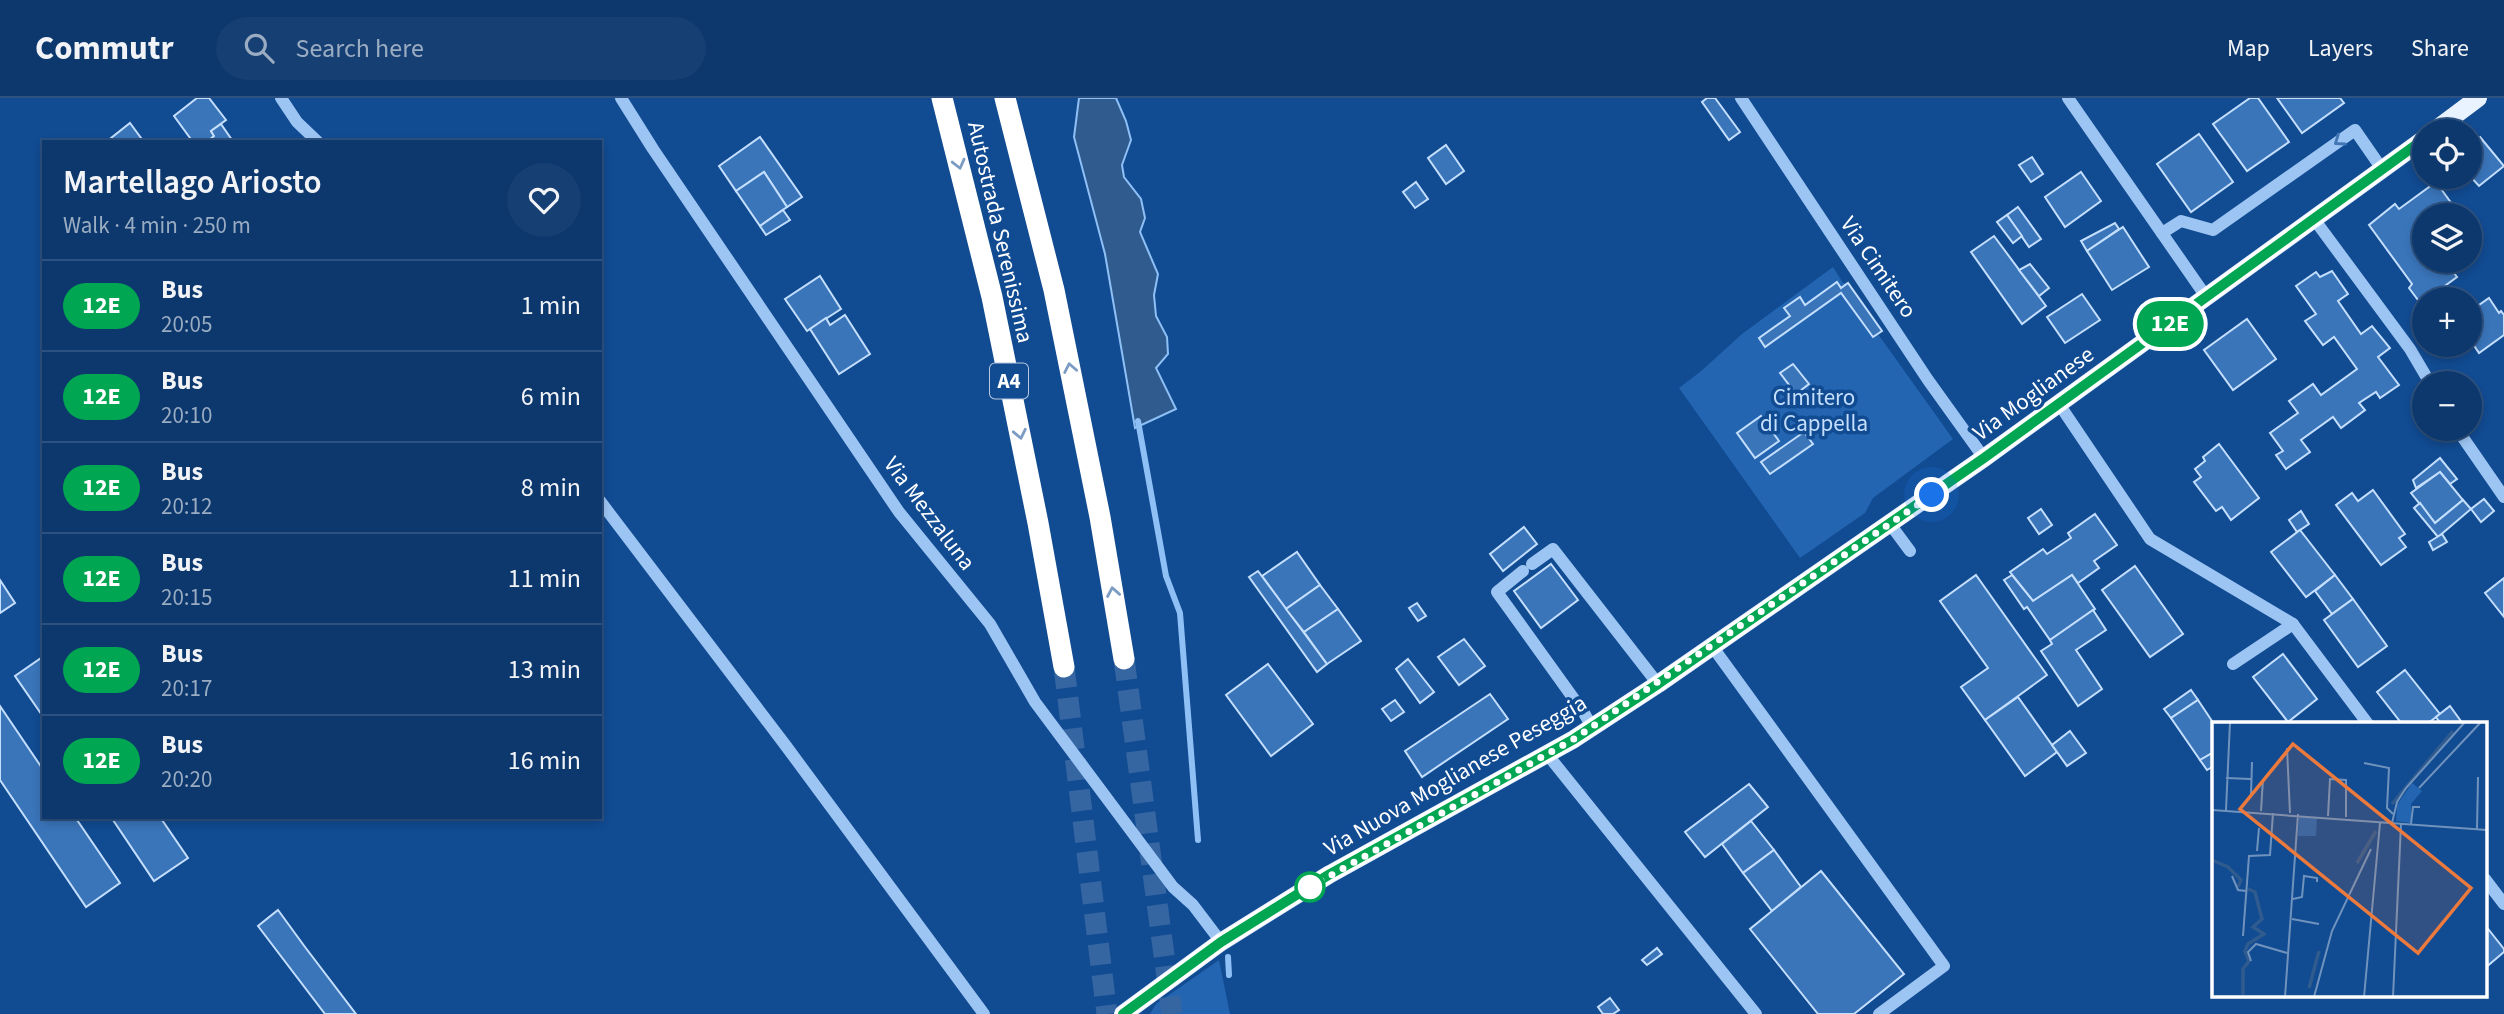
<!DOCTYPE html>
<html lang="en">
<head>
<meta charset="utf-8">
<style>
  :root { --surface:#0d386e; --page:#163f73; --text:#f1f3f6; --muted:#9aacc2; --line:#2d5281 }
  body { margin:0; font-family:"Source Sans 3",sans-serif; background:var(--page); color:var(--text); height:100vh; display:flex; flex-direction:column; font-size:26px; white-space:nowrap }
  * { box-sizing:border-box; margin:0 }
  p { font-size:23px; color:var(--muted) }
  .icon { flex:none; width:38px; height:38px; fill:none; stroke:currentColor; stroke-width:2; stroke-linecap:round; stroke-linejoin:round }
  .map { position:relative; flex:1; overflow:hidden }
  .side { position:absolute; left:42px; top:42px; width:560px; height:679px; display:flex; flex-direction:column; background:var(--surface); border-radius:0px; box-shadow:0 4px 10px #0003,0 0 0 2px var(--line) }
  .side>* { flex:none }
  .badge { padding:0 14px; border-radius:23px; font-size:24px; line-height:46px }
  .buttons { position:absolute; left:2412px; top:21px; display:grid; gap:14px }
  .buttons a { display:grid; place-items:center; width:70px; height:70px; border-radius:50%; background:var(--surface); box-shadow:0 4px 10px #0003,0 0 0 2px var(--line); font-size:35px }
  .you { position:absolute; width:35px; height:35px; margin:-18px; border:5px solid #fff; border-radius:50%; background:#1a73e8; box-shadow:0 0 0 10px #1a73e833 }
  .map>.badge { position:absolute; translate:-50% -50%; box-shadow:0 0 0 4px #fff }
  .round { display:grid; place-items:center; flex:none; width:74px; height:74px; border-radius:37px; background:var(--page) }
  .head { display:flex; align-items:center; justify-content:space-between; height:119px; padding:0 21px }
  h1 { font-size:33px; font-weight:600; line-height:52px }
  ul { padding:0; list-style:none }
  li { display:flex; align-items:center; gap:21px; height:91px; padding:0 21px; border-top:2px solid var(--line) }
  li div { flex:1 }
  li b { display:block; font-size:26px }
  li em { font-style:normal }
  li .badge { min-width:77px; font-weight:700; text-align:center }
  header { display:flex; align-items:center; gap:42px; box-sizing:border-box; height:98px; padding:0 35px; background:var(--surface); border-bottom:2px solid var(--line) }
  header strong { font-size:33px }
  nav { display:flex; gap:38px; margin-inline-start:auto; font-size:24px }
  .search { width:490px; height:63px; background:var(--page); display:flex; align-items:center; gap:18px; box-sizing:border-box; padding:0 24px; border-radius:38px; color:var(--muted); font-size:26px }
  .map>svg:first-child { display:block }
  .green { fill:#2365b1 }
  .water { fill:#305b8f; stroke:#8ec0f6; stroke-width:2 }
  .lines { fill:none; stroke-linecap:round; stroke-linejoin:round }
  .stream { stroke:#8ec0f6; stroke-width:6 }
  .building { fill:#3a75ba; stroke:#c4dffd; stroke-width:2 }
  .highway-tunnel { stroke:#3566a2; stroke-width:21; stroke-dasharray:21 10; stroke-linecap:butt }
  .minor { stroke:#9dc5f3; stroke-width:12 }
  .major { stroke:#e9f2ff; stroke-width:18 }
  .highway { stroke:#fff; stroke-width:21 }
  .oneway { stroke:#4276b4 }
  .oneway2 { stroke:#7c9cc3 }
  .line-casing { stroke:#fff; stroke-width:16 }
  .line { stroke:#00a651; stroke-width:10 }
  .walk { stroke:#fff; stroke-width:7; stroke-dasharray:0 12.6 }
  .stop-dot { fill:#fff; stroke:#00a651; stroke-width:3.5 }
  .labels { text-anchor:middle; stroke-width:7; stroke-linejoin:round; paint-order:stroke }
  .shield { fill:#114b92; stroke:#b8c9de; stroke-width:2 }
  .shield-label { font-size:21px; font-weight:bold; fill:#fff }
  .street-label { font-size:23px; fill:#fff; stroke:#114b92 }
  .park-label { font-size:23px; fill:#c4dffd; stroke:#114b92 }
  .inset-river { fill:none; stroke:#305b8f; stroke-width:3.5 }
  .inset-road { fill:none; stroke:#7093be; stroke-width:2 }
  .view { fill:#ed7a3d; fill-opacity:0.15; stroke:#ed7a3d; stroke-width:3.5 }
  .inset-edge { fill:none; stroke:#fff; stroke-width:3.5 }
</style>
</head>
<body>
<header>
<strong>Commutr</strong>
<div class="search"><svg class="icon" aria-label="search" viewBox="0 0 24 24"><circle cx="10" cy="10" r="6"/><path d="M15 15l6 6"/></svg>Search here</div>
<nav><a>Map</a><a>Layers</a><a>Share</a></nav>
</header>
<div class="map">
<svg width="2504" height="916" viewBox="0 0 2504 916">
  <rect width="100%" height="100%" fill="#114b92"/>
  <g class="green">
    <path d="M1833,169L1843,185H1848L1878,236L1953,341L1873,400L1865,415L1800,460L1679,290L1700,274L1742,236Z"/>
    <path d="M1219,862L1230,916H1150L1156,906Z"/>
  </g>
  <path class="water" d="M1079,0H1116L1126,23L1131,42L1122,67L1124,79L1141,101L1145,120L1140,134L1158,176L1154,197L1156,218L1167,239L1168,256L1156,270L1176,311L1135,330L1105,156L1074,39Z"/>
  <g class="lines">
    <g class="stream">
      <path d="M1138,323L1166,478L1180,515L1198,742"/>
      <path d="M1228,859L1229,877"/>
    </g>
  </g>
  <g class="building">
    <path d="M197,0H209L226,22L211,33L214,38L207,44H193L174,18Z"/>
    <path d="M1707,0H1715L1740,34L1729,42L1702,4Z"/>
    <path d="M2250,0H2258L2289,44L2247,73L2213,26Z"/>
    <path d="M2277,0H2340L2344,5L2302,35Z"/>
    <path d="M130,25L144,44H106Z"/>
    <path d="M221,26L232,42L229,44H207L214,38L211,33Z"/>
    <path d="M2199,36L2233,84L2191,114L2157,66Z"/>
    <path d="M760,39L802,99L787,109L764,74L736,93L719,68Z"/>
    <path d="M2480,39L2504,68L2479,88L2469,77V47Z"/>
    <path d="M1446,47L1464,73L1446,86L1428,60Z"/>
    <path d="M2032,59L2043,76L2031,84L2019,67Z"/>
    <path d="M764,74L787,109L760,128L736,93Z"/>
    <path d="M2081,74L2101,103L2065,129L2045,99Z"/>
    <path d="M1416,84L1428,101L1415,110L1403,94Z"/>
    <path d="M2436,84L2460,117H2424V163H2445L2457,179L2427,201H2424L2421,206L2409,190L2412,186L2369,127L2395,106L2399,111Z"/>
    <path d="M2018,109L2041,141L2029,149L2007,117Z"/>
    <path d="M783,112L790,122L766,137L760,128Z"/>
    <path d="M2007,117L2022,138L2013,145L1997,124Z"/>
    <path d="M2115,125L2119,131L2087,153L2081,143Z"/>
    <path d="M2123,129L2149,169L2112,192L2087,153Z"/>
    <path d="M1994,138L2046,208L2022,226L1971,154Z"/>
    <path d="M2030,166L2049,190L2039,198L2019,172Z"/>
    <path d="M2332,173L2348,196L2338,203L2361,236L2372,228L2390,250L2378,259L2399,287L2380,300L2376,294L2359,305L2365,312L2341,330L2333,319L2301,342L2310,354L2286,371L2276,357L2283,353L2270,335L2298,315L2289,303L2313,286L2321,297L2357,271L2334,239L2323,247L2305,223L2316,216L2296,188L2316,174L2320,179Z"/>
    <path d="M820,178L841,211L807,233L785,201Z"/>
    <path d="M1837,184L1841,190L1848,185L1882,233L1873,239L1841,195L1765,249L1759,240L1790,218L1784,210L1800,199L1805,207Z"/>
    <path d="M2082,196L2100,222L2065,245L2047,219Z"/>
    <path d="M2489,200L2499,215L2501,213L2504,217V237L2479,255L2469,240V214Z"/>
    <path d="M845,217L870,256L839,276L810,231L826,220L830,227Z"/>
    <path d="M2247,221L2276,261L2233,292L2204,252Z"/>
    <path d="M1793,266L1809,286L1796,296L1780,275Z"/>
    <path d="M1761,318L1779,343L1755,360L1737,335Z"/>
    <path d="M1804,334L1813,346L1770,376L1761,364Z"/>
    <path d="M2219,346L2259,400L2231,422L2222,409L2216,413L2194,384L2201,379L2195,371L2205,363L2203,359Z"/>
    <path d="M2440,360L2457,381L2450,386L2440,374L2416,390L2413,382Z"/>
    <path d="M2440,374L2463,402L2435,425L2411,395Z"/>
    <path d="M2373,392L2405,436L2399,440L2406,449L2381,467L2336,407L2352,395L2358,403Z"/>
    <path d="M2484,401L2494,413L2481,424L2471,411Z"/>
    <path d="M2463,402L2471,411L2438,439L2414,410L2420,405L2435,425Z"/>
    <path d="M2041,411L2052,427L2039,436L2028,420Z"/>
    <path d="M2301,413L2309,426L2297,434L2289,422Z"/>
    <path d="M2095,416L2117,447L2094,463L2099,470L2078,485L2072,477L2033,503L2010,474L2043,451L2047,456L2071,440L2068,435Z"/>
    <path d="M1524,429L1537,446L1503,473L1490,456Z"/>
    <path d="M2300,432L2335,477L2306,499L2271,454Z"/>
    <path d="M2442,436L2447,444L2433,452L2429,444Z"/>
    <path d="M1297,454L1320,487L1286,511L1262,478Z"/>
    <path d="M1551,466L1578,502L1541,530L1514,493Z"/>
    <path d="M2135,468L2183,536L2150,559L2102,492Z"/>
    <path d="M1258,473L1327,566L1317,574L1249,479Z"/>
    <path d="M1976,477L2047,577L1985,622L1961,589L1988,570L1940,503Z"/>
    <path d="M2012,477L2033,503L2072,477L2095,511L2050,542L2027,509L2024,511L2004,482Z"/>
    <path d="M2335,477L2353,501L2332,516L2315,493Z"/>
    <path d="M2504,480V519L2485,495Z"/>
    <path d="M0,482L15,505L0,515Z"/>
    <path d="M1320,487L1338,511L1304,534L1286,511Z"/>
    <path d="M2353,501L2387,548L2358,569L2324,522Z"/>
    <path d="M1417,505L1426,518L1418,523L1409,510Z"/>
    <path d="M1338,511L1361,543L1327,566L1304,534Z"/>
    <path d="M2093,512L2106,532L2076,552L2102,591L2078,608L2041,553L2052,546L2050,542Z"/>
    <path d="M1464,541L1485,568L1459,587L1438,559Z"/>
    <path d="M2283,556L2317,601L2288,624L2253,579Z"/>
    <path d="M44,558V620L15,578Z"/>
    <path d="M1408,561L1434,594L1420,605L1396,571Z"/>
    <path d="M1268,566L1313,626L1271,658L1226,597Z"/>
    <path d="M2405,572L2440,616L2427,626H2402L2377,594Z"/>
    <path d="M2191,592L2198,602L2171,620L2164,611Z"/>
    <path d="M1490,596L1508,621L1422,679L1405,653Z"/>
    <path d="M2018,599L2057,654L2025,678L1985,622Z"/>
    <path d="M1395,602L1404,614L1391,623L1382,611Z"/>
    <path d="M2198,602L2214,626V654L2200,662L2171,620Z"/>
    <path d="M0,608L44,673V719H75L120,785L86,809L0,682Z"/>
    <path d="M2450,608L2463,626H2441L2436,619Z"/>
    <path d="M2070,633L2086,655L2067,668L2052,647Z"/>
    <path d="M2214,654V668L2207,672L2200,662Z"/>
    <path d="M1749,686L1768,709L1705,759L1685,734Z"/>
    <path d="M111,719H160L188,760L154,783Z"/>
    <path d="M1751,723L1774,752L1743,775L1722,746Z"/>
    <path d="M1774,752L1801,789L1772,813L1743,775Z"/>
    <path d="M1821,773L1904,876L1854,916H1818L1750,831Z"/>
    <path d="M278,812L305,849L356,916H325L258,828Z"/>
    <path d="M2485,827L2504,851V854L2485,870Z"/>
    <path d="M1657,850L1662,856L1647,867L1642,862Z"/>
    <path d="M1610,900L1619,912L1613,916H1603L1598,909Z"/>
  </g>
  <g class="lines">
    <g class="highway-tunnel">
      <path d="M1124,561L1172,916"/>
      <path d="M1064,569L1107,916"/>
    </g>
    <g class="minor">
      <path d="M281,0L297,24L318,44"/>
      <path d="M621,0L653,51L899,414L990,526L1035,604L1173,789L1193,807L1221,844"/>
      <path d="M1741,0L1928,282L1984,360"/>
      <path d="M2068,0L2207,200"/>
      <path d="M2314,121L2410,251L2430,285"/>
      <path d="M2162,135L2181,123L2213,132L2355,32L2382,71"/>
      <path d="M2059,306L2150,441L2293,526L2368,626"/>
      <path d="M2457,331L2504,399"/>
      <path d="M600,403L786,648L984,916"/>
      <path d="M1890,426L1910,453"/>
      <path d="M1532,466L1553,451L1658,586"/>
      <path d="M1523,473L1497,494L1584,615L1592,629"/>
      <path d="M1712,548L1944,868L1879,916"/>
      <path d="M2233,566L2293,526"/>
      <path d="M1547,656L1756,916"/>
      <path d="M2485,781L2504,806"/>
    </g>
    <g class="major">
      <path d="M2434,33L2478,0"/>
      <path d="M1123,916L1221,844L1330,776L1574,641L1658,586L1984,360L2424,41"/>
    </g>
    <g class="highway">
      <path d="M942,0L992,199L1038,425L1064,569"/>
      <path d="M1005,0L1054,192L1100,419L1124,561"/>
    </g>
  </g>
  <defs><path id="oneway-chevron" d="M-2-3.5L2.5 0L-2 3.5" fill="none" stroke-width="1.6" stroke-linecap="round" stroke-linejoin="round" transform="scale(1.75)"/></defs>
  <use class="oneway" href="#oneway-chevron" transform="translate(2339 43) rotate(145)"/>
  <g class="oneway2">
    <use href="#oneway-chevron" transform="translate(959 66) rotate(76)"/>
    <use href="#oneway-chevron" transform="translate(1070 270) rotate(-101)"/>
    <use href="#oneway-chevron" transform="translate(1020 336) rotate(78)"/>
    <use href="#oneway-chevron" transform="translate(1113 494) rotate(-100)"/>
  </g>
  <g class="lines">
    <defs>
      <path id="line" d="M1123,916L1221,844L1330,776L1574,641L1658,586L1984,360L2424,41"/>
    </defs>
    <use href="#line" class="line-casing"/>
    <use href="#line" class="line"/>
    <path class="walk" d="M1310,789L1574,641L1932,397"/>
  </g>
  <circle class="stop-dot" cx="1310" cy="789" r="14"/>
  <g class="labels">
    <rect class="shield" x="990" y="265.5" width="38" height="35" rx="5"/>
    <g class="shield-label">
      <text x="1009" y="290">A4</text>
    </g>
    <g class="street-label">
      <text transform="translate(1001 134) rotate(77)" y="8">Autostrada Serenissima</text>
      <text transform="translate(1879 169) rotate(56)" y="8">Via Cimitero</text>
      <text transform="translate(2033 295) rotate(-36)" y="8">Via Moglianese</text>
      <text transform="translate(930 415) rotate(53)" y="8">Via Mezzaluna</text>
      <text transform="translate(1455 677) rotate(-30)" y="8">Via Nuova Moglianese Peseggia</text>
    </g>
    <g class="park-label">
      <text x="1814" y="307">Cimitero<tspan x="1814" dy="26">di Cappella</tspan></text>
    </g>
  </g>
  <g transform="translate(2212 624)">
    <rect width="275" height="275" fill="#114b92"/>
    <path d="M200,61L210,69L199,82V101L184,99L185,83ZM87,94L105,95L104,114H86Z" fill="#2365b1"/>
    <path class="inset-river" d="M180,82L241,9M0,138L16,145L29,158L26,165M145,141L164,109M97,266L107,229M31,275V247L37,239L33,229L36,222L52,212L41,205L50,197L43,170L36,167"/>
    <path class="inset-road" d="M75,26L78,91M152,41L177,46L175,86L181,92M14,56L39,57M207,66L269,0M39,73L40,40M0,88L275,108M14,88L18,0M49,89L51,57M116,94L118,57L134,58V95M180,101L185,80L194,66L253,0M199,102L201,85H208M265,107L266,55M45,129L47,106M20,154L26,168L34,169M81,177L90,175L92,154L105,156V160M80,197L107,202M31,214L37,134L58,133L61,91M39,239L36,230L44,222L75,231M73,275L86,92M102,275L120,209L159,127M152,275L168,101M181,275L189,102"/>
    <path class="view" d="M81,22L259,166L206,231L28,87Z"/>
    <rect width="275" height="275" class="inset-edge"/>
  </g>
</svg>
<div class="buttons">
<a><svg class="icon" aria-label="locate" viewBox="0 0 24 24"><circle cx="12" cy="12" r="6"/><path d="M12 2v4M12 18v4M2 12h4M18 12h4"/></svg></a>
<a><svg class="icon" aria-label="layers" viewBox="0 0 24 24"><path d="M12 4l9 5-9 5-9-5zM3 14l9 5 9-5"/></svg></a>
<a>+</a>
<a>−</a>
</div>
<div class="you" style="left:1932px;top:397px"></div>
<b class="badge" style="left:2170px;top:226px;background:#00a651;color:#fff">12E</b>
<section class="side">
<div class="head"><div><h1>Martellago Ariosto</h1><p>Walk · 4 min · 250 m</p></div><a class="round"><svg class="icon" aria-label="heart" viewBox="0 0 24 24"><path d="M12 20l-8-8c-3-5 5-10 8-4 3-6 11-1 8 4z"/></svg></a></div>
<ul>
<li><span class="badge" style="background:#00a651;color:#fff">12E</span><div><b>Bus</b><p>20:05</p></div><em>1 min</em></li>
<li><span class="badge" style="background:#00a651;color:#fff">12E</span><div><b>Bus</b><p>20:10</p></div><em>6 min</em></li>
<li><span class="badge" style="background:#00a651;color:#fff">12E</span><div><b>Bus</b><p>20:12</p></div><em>8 min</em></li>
<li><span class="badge" style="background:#00a651;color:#fff">12E</span><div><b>Bus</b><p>20:15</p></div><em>11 min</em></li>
<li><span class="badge" style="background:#00a651;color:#fff">12E</span><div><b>Bus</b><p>20:17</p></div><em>13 min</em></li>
<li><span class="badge" style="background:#00a651;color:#fff">12E</span><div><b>Bus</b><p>20:20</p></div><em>16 min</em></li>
</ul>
</section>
</div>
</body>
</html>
